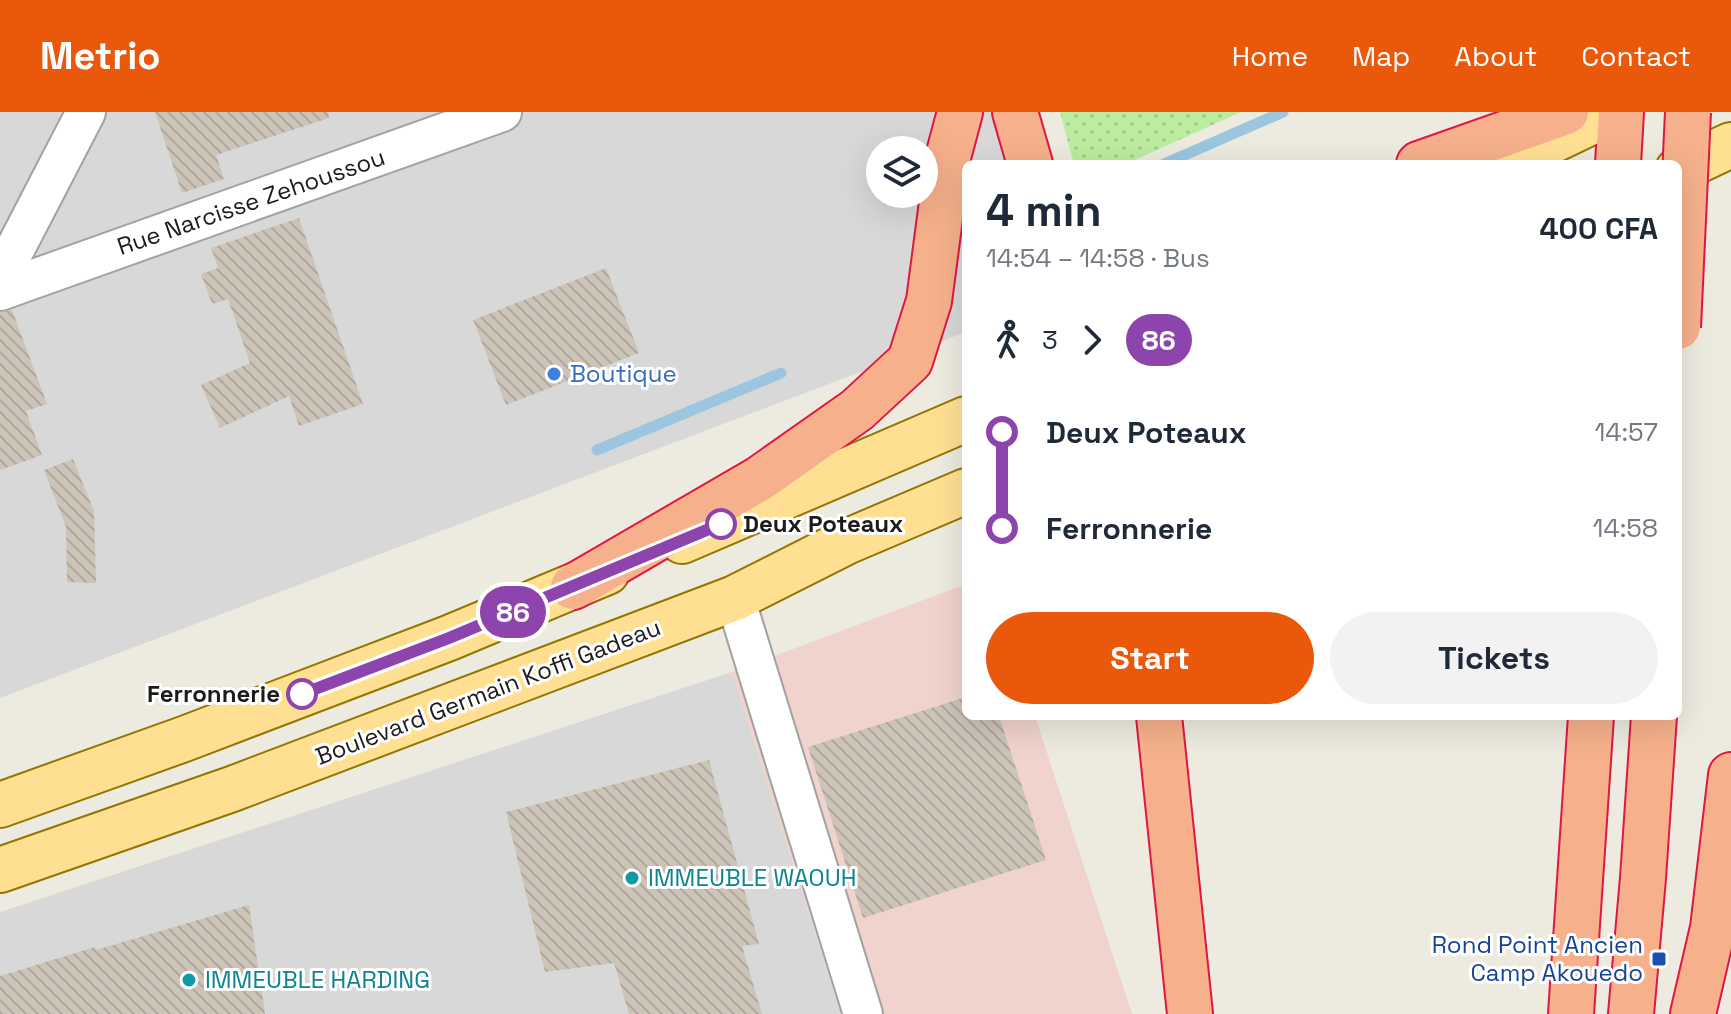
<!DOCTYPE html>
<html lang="en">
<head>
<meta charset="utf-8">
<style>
  :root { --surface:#fff; --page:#f2f2f3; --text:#1f2937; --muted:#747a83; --accent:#ea580c }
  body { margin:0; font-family:"Space Grotesk",sans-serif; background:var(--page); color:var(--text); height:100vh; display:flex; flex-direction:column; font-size:30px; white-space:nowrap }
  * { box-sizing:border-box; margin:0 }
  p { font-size:26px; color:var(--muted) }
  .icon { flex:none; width:44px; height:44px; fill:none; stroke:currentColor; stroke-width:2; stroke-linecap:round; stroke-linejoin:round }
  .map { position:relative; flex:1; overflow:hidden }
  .side { position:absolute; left:962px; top:48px; width:720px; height:560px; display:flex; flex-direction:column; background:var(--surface); border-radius:12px; box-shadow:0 8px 32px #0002 }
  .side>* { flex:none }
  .badge { padding:0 16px; border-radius:26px; font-size:28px; line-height:52px }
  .buttons { position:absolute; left:866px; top:24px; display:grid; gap:16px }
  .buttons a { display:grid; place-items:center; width:72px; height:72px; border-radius:50%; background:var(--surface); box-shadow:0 8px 32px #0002; font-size:40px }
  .map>.badge { position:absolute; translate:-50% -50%; box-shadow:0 0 0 4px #fff }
  .legs { display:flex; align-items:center; gap:12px; height:88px; padding:0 24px; font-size:26px }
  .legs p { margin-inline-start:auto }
  .summary { display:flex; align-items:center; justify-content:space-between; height:136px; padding:0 24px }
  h1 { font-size:44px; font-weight:600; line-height:60px }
  .primary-button { display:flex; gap:16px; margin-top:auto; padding:16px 24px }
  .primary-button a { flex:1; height:92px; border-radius:48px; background:var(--accent); color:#fff; font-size:32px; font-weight:600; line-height:92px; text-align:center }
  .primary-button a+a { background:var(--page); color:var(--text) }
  ul { padding:0 24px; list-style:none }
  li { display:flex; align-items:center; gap:28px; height:96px; font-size:30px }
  li i { display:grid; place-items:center; width:12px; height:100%; margin:0 10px; background:currentColor }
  li i::after { content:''; width:20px; height:20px; margin:-10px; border:6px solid; border-radius:50%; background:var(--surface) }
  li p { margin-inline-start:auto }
  li:first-child i { background:linear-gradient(#0000 50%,currentColor 0) }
  li:last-child i { background:linear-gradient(currentColor 50%,#0000 0) }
  header { display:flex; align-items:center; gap:48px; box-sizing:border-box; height:112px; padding:0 40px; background:var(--accent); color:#fff }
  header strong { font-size:38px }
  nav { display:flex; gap:44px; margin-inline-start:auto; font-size:28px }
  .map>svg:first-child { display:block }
  .residential { fill:#d9d8d8; fill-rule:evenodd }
  .commercial { fill:#f0d3cc }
  .grass { fill:url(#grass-dots) }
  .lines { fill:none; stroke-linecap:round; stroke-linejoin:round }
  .stream { stroke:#9cc6df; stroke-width:11 }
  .building { fill:url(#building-back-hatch) }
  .minor-casing { stroke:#a2a2a2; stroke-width:42 }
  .primary-casing { stroke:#927600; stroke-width:48 }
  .trunk-casing { stroke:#e01740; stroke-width:48 }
  .minor { stroke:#fff; stroke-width:38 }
  .primary { stroke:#ffe093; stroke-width:44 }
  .trunk { stroke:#f6b08c; stroke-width:44 }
  .trunk-bridge-casing { stroke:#e01740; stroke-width:48; stroke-linecap:butt }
  .trunk-bridge { stroke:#f6b08c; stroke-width:44 }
  .line-1-casing { stroke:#fff; stroke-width:18 }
  .line-1 { stroke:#8e44ad; stroke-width:12 }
  .shop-dot { fill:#3f7fe0; stroke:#fff; stroke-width:3 }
  .stop-1-dot { fill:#fff; stroke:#8e44ad; stroke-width:4 }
  .culture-dot { fill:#0f9aa8; stroke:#fff; stroke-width:3 }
  .transit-dot { fill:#1a4fb4; stroke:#fff; stroke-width:3 }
  .labels { text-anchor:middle; stroke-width:6; stroke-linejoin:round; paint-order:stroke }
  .street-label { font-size:24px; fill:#1b1b1b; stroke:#fff }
  .shop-label { font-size:24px; fill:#366cbe; stroke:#fff; text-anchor:start }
  .stop-label { font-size:24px; font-weight:bold; fill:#1b1b1b; stroke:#fff; text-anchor:start }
  .culture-label { font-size:24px; fill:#0d838f; stroke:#fff; text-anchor:start }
  .transit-label { font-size:24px; fill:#164399; stroke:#fff; text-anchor:end }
</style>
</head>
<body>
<header>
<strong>Metrio</strong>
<nav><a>Home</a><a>Map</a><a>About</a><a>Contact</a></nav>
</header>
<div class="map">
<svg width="1731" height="902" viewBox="0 0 1731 902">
  <defs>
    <pattern id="grass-dots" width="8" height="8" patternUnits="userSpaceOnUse" patternTransform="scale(2)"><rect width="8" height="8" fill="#bbeca0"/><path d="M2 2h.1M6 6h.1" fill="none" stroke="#a0ca89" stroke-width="1.8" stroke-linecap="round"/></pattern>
    <pattern id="building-back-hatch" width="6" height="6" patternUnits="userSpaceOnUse" patternTransform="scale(2)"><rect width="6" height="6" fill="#cdc4b8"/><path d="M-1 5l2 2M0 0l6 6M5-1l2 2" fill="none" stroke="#afa89e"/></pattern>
  </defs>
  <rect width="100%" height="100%" fill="#edebdf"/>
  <g class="residential">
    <path d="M0,0H1012L1006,52H966V220L0,586ZM880,38H924V82H880Z"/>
    <path d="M732,560L841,902H0V800Z"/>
  </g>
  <path class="commercial" d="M966,472V604H1035L1132,902H841L732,560Z"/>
  <path class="grass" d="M1060,0H1241L1126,52H1074Z"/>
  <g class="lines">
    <g class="stream">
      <path d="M1164,52L1283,0"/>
      <path d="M597,338L781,261"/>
    </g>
  </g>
  <g class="building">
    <path d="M155,0H328L329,6L216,43L224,67L182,81Z"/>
    <path d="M299,106L363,292L299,314L289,284L220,316L201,273L250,251L228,187L212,192L201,162L218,156L211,136Z"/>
    <path d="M606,156L639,241L506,293L473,208Z"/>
    <path d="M12,198L47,292L26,299L42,343L0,358V200Z"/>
    <path d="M73,347L94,399L96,471L67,470L66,415L44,358Z"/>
    <path d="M966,585V604H999L1046,748L863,806L808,635Z"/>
    <path d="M709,648L759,832L742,834L762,902H629L614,851L545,860L506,700Z"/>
    <path d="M249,793L265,902H0V864L95,835L96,838Z"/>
  </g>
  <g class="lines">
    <defs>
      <g id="minor">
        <path d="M0,166L86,0"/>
        <path d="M0,179L502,0"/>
        <path d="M735,486L863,902"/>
      </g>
      <g id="primary">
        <path d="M1504,52L1612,0"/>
        <path d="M1678,58L1731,33"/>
        <path d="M682,429L966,307"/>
        <path d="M0,693L184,627L449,526L607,460"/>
        <path d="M0,758L232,677L735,486L846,430L966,379"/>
      </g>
      <g id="trunk">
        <path d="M1015,0L1030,52"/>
        <path d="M1419,52L1566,0"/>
        <path d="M1618,52L1621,0"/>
        <path d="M573,475L759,367L857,298L910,249L929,189L948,45L960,0"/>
        <path d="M1159,604L1190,902"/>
        <path d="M1571,902L1591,604"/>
        <path d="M1631,902L1643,766L1654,604"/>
        <path d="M1693,902L1713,816L1731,663"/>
      </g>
    </defs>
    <use href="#minor" class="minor-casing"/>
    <use href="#primary" class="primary-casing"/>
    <use href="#trunk" class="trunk-casing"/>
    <use href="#minor" class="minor"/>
    <use href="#primary" class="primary"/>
    <use href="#trunk" class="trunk"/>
    <defs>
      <path id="trunk-bridge" d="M1678,215L1688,0"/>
    </defs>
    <use href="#trunk-bridge" class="trunk-bridge-casing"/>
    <use href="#trunk-bridge" class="trunk-bridge"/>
  </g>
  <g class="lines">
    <defs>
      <path id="line-1" d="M302,582L449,526L721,412"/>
    </defs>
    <use href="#line-1" class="line-1-casing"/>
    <use href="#line-1" class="line-1"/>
  </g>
  <circle class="shop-dot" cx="554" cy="262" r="8"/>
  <g class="stop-1-dot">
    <circle cx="721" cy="412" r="14"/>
    <circle cx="302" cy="582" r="14"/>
  </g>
  <g class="culture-dot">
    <circle cx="632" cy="766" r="8"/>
    <circle cx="189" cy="868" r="8"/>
  </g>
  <rect class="transit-dot" x="1651" y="839" width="16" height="16" rx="4"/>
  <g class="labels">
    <g class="street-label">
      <text transform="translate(251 90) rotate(-19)" y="8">Rue Narcisse Zehoussou</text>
      <text transform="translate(488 580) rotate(-21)" y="8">Boulevard Germain Koffi Gadeau</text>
    </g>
    <g class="shop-label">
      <text x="570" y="270">Boutique</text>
    </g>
    <g class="stop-label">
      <text x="743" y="420">Deux Poteaux</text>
      <text x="280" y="590" text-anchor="end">Ferronnerie</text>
    </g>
    <g class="culture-label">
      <text x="648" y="774">IMMEUBLE WAOUH</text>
      <text x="205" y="876">IMMEUBLE HARDING</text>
    </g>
    <g class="transit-label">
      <text x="1643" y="841">Rond Point Ancien<tspan x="1643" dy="28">Camp Akouedo</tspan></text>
    </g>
  </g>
</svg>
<div class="buttons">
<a><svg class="icon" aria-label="layers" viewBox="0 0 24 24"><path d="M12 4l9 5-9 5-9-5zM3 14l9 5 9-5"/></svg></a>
</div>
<b class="badge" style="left:513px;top:500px;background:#8e44ad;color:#fff">86</b>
<section class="side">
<div class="summary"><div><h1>4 min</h1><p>14:54 – 14:58 · Bus</p></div><b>400 CFA</b></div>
<div class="legs"><svg class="icon" aria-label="walk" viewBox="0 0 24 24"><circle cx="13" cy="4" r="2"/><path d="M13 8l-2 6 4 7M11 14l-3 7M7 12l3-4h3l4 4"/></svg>3<svg class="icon" aria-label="forward" viewBox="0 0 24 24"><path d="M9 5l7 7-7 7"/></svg><b class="badge" style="background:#8e44ad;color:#fff">86</b></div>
<ul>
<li><i style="color:#8e44ad"></i><b>Deux Poteaux</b><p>14:57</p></li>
<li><i style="color:#8e44ad"></i><b>Ferronnerie</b><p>14:58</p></li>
</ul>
<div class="primary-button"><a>Start</a><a>Tickets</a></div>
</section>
</div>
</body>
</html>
